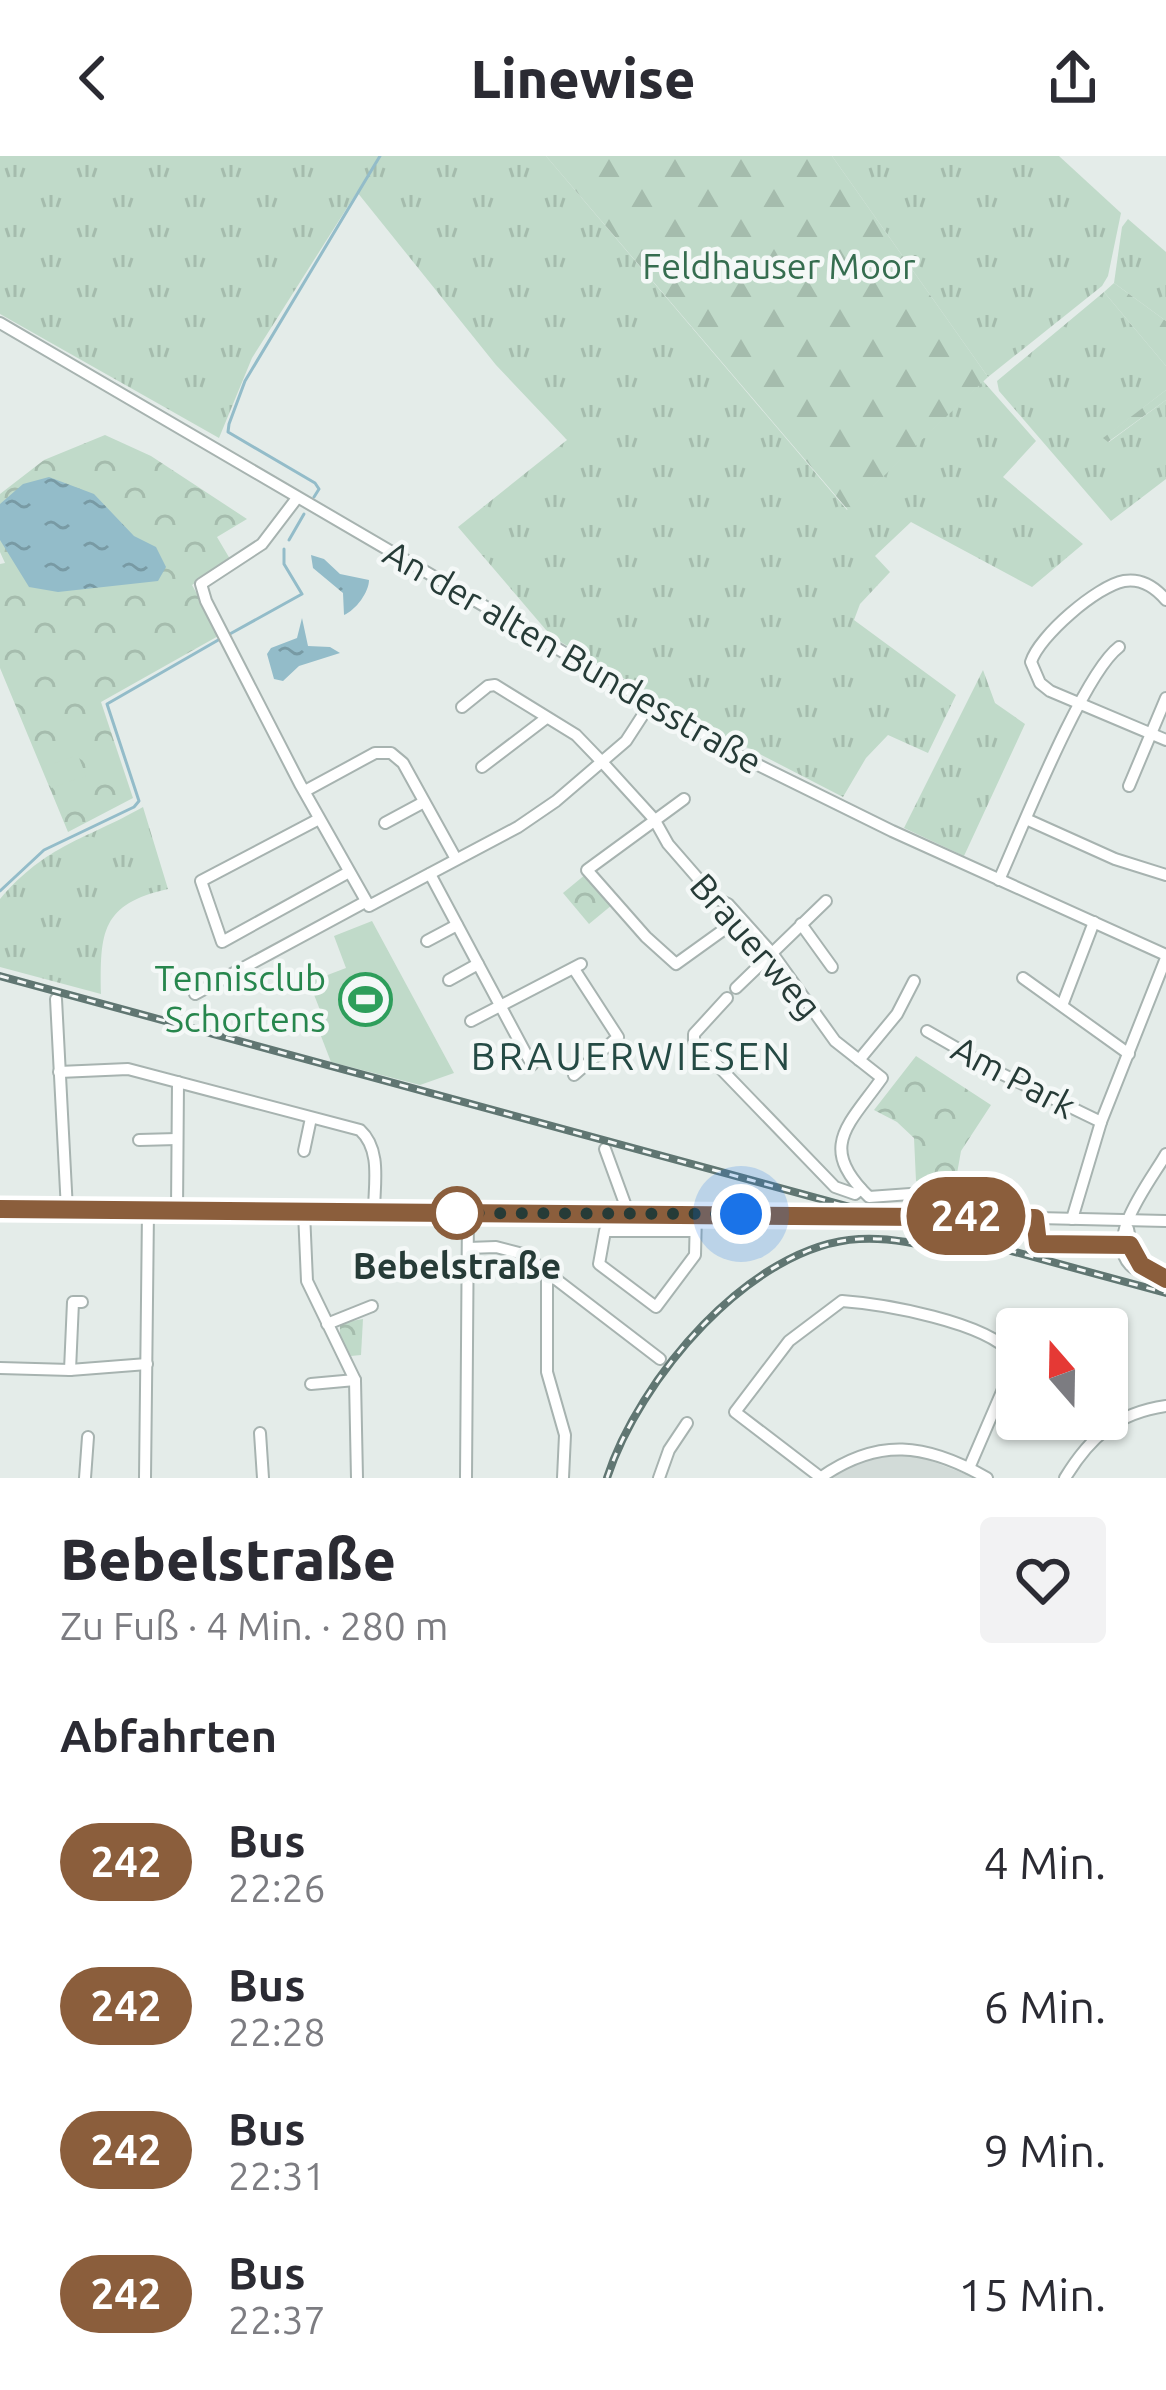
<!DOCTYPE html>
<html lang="de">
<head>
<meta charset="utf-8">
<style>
  :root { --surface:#fff; --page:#f2f2f3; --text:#2b2b33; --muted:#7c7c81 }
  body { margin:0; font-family:Ubuntu,sans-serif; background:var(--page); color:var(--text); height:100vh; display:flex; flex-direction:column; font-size:45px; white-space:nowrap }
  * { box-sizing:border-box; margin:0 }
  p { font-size:39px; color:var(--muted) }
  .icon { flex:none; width:66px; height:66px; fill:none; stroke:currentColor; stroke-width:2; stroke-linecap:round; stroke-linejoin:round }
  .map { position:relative; height:1322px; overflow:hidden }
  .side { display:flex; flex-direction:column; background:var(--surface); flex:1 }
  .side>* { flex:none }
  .badge { padding:0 24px; border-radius:39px; font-size:42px; line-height:78px }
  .needle { width:78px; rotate:340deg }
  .buttons { position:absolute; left:996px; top:1152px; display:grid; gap:24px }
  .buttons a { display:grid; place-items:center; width:132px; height:132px; border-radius:12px; background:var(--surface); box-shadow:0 3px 9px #0004; font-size:60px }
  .you { position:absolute; width:60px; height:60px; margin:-30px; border:9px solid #fff; border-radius:50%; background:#1a73e8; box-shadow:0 0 0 18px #1a73e833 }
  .map>.badge { position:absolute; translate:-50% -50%; box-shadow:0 0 0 6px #fff }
  h2 { padding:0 60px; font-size:45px; line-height:108px }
  .round { display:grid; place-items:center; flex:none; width:126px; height:126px; border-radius:12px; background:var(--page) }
  .headline { display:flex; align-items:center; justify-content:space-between; height:204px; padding:0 60px }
  h1 { font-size:57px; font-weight:800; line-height:90px }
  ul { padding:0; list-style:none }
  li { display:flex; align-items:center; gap:36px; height:144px; padding:0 60px }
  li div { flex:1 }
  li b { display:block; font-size:45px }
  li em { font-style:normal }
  li .badge { min-width:132px; font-weight:700; text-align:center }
  header { display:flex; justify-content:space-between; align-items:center; height:156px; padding:0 60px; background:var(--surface); font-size:54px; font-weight:800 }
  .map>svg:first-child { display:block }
  .built { fill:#d2dbd8 }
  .grass { fill:url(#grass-tufts) }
  .forest { fill:url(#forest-firs) }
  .park { fill:url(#park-crowns) }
  .pitch { fill:#c0dac9 }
  .water { fill:url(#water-ripples) }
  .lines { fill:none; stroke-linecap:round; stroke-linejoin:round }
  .stream { stroke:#93bcc9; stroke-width:3 }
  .minor-casing { stroke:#a7b3b0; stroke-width:14 }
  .minor { stroke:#fff; stroke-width:10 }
  .rail-casing { stroke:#607672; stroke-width:8 }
  .rail { stroke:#f4f8f7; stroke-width:3; stroke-dasharray:9; stroke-linecap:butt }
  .line-casing { stroke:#fff; stroke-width:27 }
  .line { stroke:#8b5e3c; stroke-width:18 }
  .walk { stroke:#263b37; stroke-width:12; stroke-dasharray:0 21.6 }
  .stop-dot { fill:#fff; stroke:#8b5e3c; stroke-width:6 }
  .labels { text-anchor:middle; stroke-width:9; stroke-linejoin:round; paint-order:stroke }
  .park-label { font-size:36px; fill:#356d4f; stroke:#f4f8f7 }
  .street-label { font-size:36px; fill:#263b37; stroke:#f4f8f7 }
  .leisure-label { font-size:36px; fill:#27864d; stroke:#f4f8f7; text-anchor:end }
  .stop-label { font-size:36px; font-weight:bold; fill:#263b37; stroke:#f4f8f7 }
  .neighbourhood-label { font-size:39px; letter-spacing:3px; fill:#244a44; stroke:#f4f8f7 }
</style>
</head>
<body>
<header><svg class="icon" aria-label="back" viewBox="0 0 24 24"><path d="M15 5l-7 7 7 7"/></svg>Linewise<svg class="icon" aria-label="share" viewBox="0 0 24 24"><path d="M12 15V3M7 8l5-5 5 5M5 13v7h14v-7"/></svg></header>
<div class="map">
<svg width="1166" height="1322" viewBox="0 0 1166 1322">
  <defs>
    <pattern id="grass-tufts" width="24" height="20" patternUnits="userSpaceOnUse" patternTransform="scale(3)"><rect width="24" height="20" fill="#c0dac9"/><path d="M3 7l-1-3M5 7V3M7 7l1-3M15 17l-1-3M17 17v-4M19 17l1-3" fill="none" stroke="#a5bcad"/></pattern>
    <pattern id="forest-firs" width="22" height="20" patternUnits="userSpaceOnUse" patternTransform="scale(3)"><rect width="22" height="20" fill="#c0dac9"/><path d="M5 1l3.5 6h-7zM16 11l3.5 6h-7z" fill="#a5bcad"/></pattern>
    <pattern id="park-crowns" width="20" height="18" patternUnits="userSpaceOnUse" patternTransform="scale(3)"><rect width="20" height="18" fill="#c0dac9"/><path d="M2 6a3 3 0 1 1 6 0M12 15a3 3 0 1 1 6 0" fill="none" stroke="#a5bcad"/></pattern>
    <pattern id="water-ripples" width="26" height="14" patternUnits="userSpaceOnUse" patternTransform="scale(3)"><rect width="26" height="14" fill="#93bcc9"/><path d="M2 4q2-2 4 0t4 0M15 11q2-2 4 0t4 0" fill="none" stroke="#789aa4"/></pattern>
  </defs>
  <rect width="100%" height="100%" fill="#e4ece9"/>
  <path class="built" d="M884,1296L913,1298L976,1322H829L860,1303Z"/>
  <g class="grass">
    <path d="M0,0H546L847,354L983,225L1036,285L1003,321L1083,388L1032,431L911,366L875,400L890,416L860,448L854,464L956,539L928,597L888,579L866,602L843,641L715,575L552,481L458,371L567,284L496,209L357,36L252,202L219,282L0,158Z"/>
    <path d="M832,0H1059L1121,57L1108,120L1102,130L988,221Z"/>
    <path d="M1128,63L1166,96V165L1114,127L1122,71Z"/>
    <path d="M1104,136L1166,210V234L1104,282L1109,286L1166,244V323L1111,365L999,235L997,225Z"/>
    <path d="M983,514L995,547L1025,568L964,700L904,672Z"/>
    <path d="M143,651L168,733C101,748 100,776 101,838L0,811V743C47,688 85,684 143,651Z"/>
  </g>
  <g class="forest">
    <path d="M546,0H832L988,221L848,354Z"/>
    <path d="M1114,127L1166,165V210L1104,136Z"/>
    <path d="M1166,234V244L1108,286L1103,282Z"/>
  </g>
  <g class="park">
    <path d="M105,279L151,300L247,363L217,381L230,403L192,429L220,479L101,546L133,642L68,676L0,512V408L5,407L0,396V338L44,304Z"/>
    <path d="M586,718L612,749L589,768L563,737Z"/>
    <path d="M916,900L991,949L961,995L953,1040L916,1025L914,982L897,966L874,954Z"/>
    <path d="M363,1163L361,1199L351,1200L340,1179V1167Z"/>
  </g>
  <g class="pitch">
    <path d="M78,599L86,620L51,632L43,611Z"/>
    <path d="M372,765L454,917L420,929L331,906L314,862L322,859L309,826L346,812L334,780Z"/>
  </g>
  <g class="water">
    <path d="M49,321L94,338L134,380L156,391L166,411L158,425L58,436L29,431L0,384V348L23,328Z"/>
    <path d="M311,399L324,403L340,418L369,424C369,436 356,454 344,459L343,437L313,412Z"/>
    <path d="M302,462L308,490L330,491L340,497L299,510L283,525L274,523L267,498L271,492L297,482Z"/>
  </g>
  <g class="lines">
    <g class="stream">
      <path d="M314,341L319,333L315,327L228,276L229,268L245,225L380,0"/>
      <path d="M289,384L304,358"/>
      <path d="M228,479L302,438L284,408V393"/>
      <path d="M0,735L44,694L134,651L139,645L107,548L220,483"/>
    </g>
    <defs>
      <g id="minor">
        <path d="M0,167L746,603L892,675L1166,799"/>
        <path d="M297,342L262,388L201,428L206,445L300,628L369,750L518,671L556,645L626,585L650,548"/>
        <path d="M1166,444C1155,431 1142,422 1124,425C1097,430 1039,480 1031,506L1040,527L1050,535L1166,584"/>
        <path d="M462,551L488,530L495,529L576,579L603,607L654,663L668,688L715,742L728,748L772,797L835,885L882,922C848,970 817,991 869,1041L924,1037L938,1046L941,1059"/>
        <path d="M482,611L545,563"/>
        <path d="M1129,630L1166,542"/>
        <path d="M305,635L375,597H391L403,607L456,703"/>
        <path d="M684,643L587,714L646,781L676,808L740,762"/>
        <path d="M319,663L201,725L222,786L349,716"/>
        <path d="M1026,663L1115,703L1166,719"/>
        <path d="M385,667L424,646"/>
        <path d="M430,718L478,808L449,824"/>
        <path d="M999,724C1021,675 1083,518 1119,491"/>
        <path d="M801,768L832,811"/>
        <path d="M427,785L457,769"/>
        <path d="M478,808L532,909"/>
        <path d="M1023,822L1129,898"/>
        <path d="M736,832L826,745"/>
        <path d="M195,838L365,746"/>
        <path d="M727,842L694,878V885L835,1031L855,1038L861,1033"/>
        <path d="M56,843L67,1054"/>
        <path d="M1063,847L1094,766"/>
        <path d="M471,865L581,808"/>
        <path d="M927,875L1002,918L1101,966"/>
        <path d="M859,904L897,858L914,825"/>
        <path d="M59,916L128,913L360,974C382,994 374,1029 374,1056"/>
        <path d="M574,919L618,881L574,813"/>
        <path d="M139,984L177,983"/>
        <path d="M605,993L628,1056"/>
        <path d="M304,995L311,962"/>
        <path d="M1166,998C1152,1023 1104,1082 1130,1109C1139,1118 1155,1119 1166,1123"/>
        <path d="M0,1053L871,1058L1166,1065"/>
        <path d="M177,1054L178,926"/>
        <path d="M304,1056L307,1125L355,1224L357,1322"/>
        <path d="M1072,1063L1101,966L1166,802"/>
        <path d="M1128,1073L1133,1097L1147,1115"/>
        <path d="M694,1075H605L599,1108L656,1151L695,1099L696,1058"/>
        <path d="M468,1092L496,1091L523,1098L660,1203"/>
        <path d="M547,1120V1216L565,1279L563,1322"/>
        <path d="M327,1168L372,1150"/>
        <path d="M0,1212L70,1214L147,1208"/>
        <path d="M70,1214L73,1146H82"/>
        <path d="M311,1228L355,1224"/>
        <path d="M260,1277L263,1322"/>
        <path d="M820,1321L735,1256L789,1185L842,1145C884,1148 986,1166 1012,1198L1010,1217L969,1312"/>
        <path d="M85,1322L88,1281"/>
        <path d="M145,1322L148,1055"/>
        <path d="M466,1322L468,1057"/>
        <path d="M659,1322L669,1294L687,1267"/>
        <path d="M820,1322C878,1281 926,1287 987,1322"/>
        <path d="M1065,1322C1090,1281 1117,1257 1166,1250"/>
      </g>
    </defs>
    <use href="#minor" class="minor-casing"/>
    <use href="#minor" class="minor"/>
    <defs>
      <g id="rail">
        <path d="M0,820L1166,1137"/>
        <path d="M607,1322C638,1225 750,1089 859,1083C889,1081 922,1088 951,1096"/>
      </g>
    </defs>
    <use href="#rail" class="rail-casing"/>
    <use href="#rail" class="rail"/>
  </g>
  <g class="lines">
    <defs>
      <path id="line" d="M0,1053L1035,1062L1038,1088L1130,1089L1141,1109L1166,1123"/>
    </defs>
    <use href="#line" class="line-casing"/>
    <use href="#line" class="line"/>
    <path class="walk" d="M457,1057L741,1058"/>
  </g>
  <defs>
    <symbol id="stadium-ring" viewBox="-11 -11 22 22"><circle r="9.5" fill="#f4f8f7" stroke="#2e9e5b" stroke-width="1.5"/><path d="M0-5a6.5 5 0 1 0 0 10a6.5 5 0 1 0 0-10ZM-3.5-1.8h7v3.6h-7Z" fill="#2e9e5b"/></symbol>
  </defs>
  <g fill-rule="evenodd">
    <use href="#stadium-ring" x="336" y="814" width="59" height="59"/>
  </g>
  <circle class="stop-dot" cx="457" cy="1057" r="24"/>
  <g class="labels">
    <g class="park-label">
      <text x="779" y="123">Feldhauser Moor</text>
    </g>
    <g class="street-label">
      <text transform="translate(573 501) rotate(30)" y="13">An der alten Bundesstraße</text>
      <text transform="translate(756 790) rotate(49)" y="13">Brauerweg</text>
      <text transform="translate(1014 921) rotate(28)" y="13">Am Park</text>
    </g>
    <g class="leisure-label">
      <text x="326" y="835">Tennisclub<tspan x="326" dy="41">Schortens</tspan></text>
    </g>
    <g class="stop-label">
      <text x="457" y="1123">Bebelstraße</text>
    </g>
    <g class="neighbourhood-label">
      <text x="632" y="914">BRAUERWIESEN</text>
    </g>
  </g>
</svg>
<div class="buttons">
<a><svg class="needle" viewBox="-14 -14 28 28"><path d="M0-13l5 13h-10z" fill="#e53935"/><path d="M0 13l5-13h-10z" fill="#7c7c81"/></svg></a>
</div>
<div class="you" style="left:741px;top:1058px"></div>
<b class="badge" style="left:966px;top:1060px;background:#8b5e3c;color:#fff">242</b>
</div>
<section class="side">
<div class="headline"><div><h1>Bebelstraße</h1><p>Zu Fuß · 4 Min. · 280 m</p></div><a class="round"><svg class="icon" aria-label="heart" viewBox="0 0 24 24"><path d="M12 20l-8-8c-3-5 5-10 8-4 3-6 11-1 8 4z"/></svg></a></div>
<h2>Abfahrten</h2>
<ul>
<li><span class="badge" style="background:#8b5e3c;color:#fff">242</span><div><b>Bus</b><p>22:26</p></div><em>4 Min.</em></li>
<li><span class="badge" style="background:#8b5e3c;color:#fff">242</span><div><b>Bus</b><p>22:28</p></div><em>6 Min.</em></li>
<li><span class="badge" style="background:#8b5e3c;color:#fff">242</span><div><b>Bus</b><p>22:31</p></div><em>9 Min.</em></li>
<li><span class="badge" style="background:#8b5e3c;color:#fff">242</span><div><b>Bus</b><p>22:37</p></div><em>15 Min.</em></li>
</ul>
</section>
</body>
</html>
